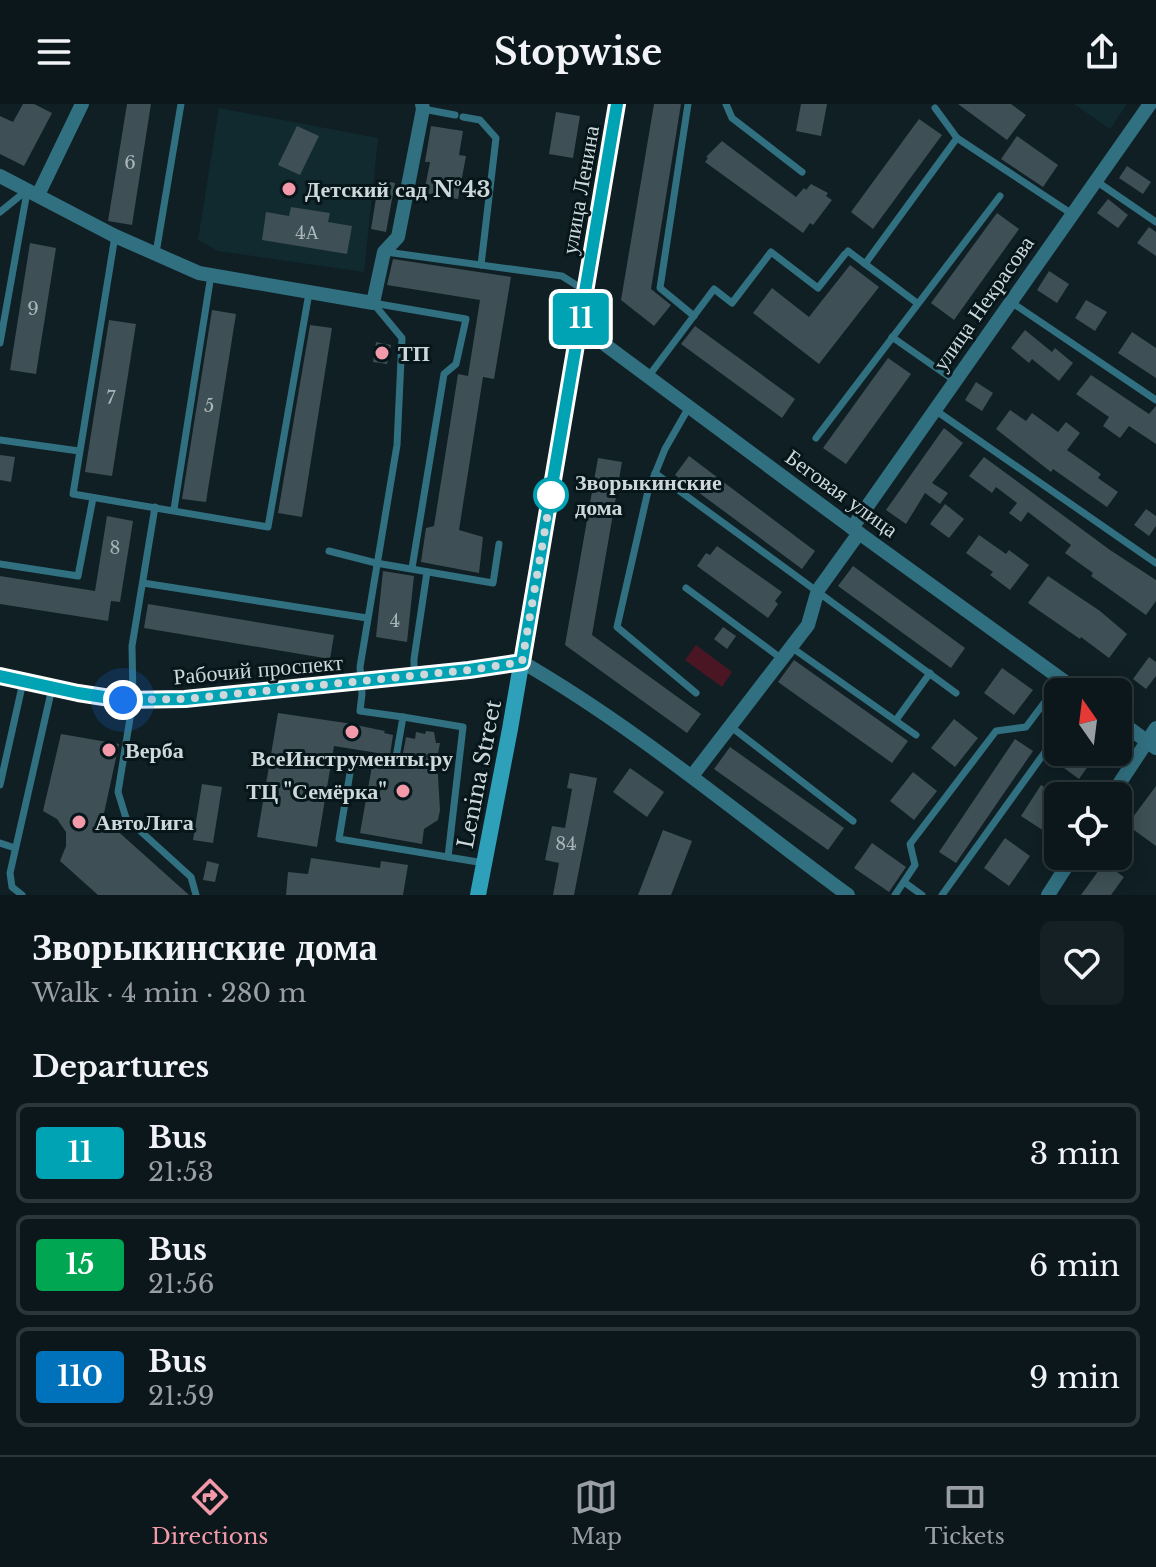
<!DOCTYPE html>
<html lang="en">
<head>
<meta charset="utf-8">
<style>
  :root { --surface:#0b171b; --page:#142024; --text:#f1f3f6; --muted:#9a9fa3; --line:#2b363a; --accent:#f39aaa }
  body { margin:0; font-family:"Libre Baskerville",serif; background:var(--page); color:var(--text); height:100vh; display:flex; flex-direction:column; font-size:30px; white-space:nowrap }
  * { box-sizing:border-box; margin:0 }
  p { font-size:26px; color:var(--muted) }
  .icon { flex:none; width:44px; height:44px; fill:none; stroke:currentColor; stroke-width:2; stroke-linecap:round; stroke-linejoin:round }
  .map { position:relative; height:791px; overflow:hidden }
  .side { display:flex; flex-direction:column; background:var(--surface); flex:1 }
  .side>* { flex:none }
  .badge { padding:0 16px; border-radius:6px; font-size:28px; line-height:52px }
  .needle { width:52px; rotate:346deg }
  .tools { position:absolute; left:1044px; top:574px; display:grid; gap:16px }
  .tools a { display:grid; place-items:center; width:88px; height:88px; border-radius:12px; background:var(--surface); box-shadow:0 4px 20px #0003,0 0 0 2px var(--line); font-size:40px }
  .you { position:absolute; width:40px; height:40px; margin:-20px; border:6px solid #fff; border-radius:50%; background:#1a73e8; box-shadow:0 0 0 12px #1a73e833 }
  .map>.badge { position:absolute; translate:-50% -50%; box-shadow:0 0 0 4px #fff }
  h2 { padding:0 32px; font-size:30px; line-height:72px }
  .round { display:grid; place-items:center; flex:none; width:84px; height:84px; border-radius:12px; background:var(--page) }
  .summary { display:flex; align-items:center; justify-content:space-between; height:136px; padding:0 32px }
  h1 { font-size:38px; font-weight:700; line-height:60px }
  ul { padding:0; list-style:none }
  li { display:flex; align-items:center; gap:24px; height:100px; margin:0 16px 12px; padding:0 16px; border:4px solid var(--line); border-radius:12px }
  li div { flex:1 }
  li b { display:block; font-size:30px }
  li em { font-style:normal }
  li .badge { min-width:88px; font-weight:700; text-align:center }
  header { display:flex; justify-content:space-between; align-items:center; height:104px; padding:0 32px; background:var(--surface); font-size:36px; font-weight:700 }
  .tab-bar { display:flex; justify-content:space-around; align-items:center; height:112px; border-top:2px solid var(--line); background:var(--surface); font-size:22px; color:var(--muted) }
  .tab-bar a { display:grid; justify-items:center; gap:4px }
  .tab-bar .on { color:var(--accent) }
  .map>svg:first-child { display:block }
  .built { fill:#102a30 }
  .green { fill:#4b1624 }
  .building { fill:#3e5055 }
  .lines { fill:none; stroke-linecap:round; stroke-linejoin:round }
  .lane { stroke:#317080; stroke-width:7 }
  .street { stroke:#317080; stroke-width:14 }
  .secondary { stroke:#2fa0b9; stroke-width:16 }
  .line-casing { stroke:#fff; stroke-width:18 }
  .line { stroke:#00a3b4; stroke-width:12 }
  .walk { stroke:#ced8db; stroke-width:8; stroke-dasharray:0 14.4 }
  .poi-dot { fill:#f39aaa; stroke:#06161a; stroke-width:3 }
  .stop-dot { fill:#fff; stroke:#00a3b4; stroke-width:4 }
  .labels { text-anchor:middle; stroke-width:6; stroke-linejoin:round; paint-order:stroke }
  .number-label { font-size:18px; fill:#aab6ba }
  .poi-label { font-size:22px; font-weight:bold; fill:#ced8db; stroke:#06161a; text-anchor:start }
  .street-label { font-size:22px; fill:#ced8db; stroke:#06161a }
  .stop-label { font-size:22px; font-weight:bold; fill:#ced8db; stroke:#06161a; text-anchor:start }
</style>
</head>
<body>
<header><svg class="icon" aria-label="menu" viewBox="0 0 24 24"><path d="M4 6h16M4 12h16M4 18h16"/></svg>Stopwise<svg class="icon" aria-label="share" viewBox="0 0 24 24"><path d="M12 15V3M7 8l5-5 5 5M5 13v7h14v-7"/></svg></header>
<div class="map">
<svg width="1156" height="791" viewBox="0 0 1156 791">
  <rect width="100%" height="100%" fill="#0f1f24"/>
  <g class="built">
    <path d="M1074,0H1127L1110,25Z"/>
    <path d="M219,4L378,34L364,168L218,147L198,136Z"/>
  </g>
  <path class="green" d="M696,541L732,568L722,583L685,556Z"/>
  <g class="building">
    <path d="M23,0H34L52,9L24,62L0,50V12L13,18Z"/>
    <path d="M127,0H151L132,121L108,117Z"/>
    <path d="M654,0H681L651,185L671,201L654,222L621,196Z"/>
    <path d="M801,0H827L821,32L796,27Z"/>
    <path d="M958,0H1011L1026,11L1007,36Z"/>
    <path d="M556,8L580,12L573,54L549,50Z"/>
    <path d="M919,15L942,31L873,125L851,108Z"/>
    <path d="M297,22L319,32L300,71L278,61Z"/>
    <path d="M431,22L463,27L459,51L466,52L458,95L424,89L430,58H425Z"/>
    <path d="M1017,32L1058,61L1043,83L1001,55Z"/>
    <path d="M722,37L796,93L804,84L806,86L811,80L828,89L826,92L832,96L813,121L810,119L803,129L705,58L708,54L706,53Z"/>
    <path d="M1127,62L1151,78L1143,90L1119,74Z"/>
    <path d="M379,76L395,79L386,128L371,125Z"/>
    <path d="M1108,95L1128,111L1118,124L1097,109Z"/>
    <path d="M291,103L330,109L328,118L352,122L347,150L262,136L266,108L289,112Z"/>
    <path d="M997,109L1019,125L954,216L931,199Z"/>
    <path d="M1149,123L1156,128V152L1137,139Z"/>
    <path d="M30,139L56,144L36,270L10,266Z"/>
    <path d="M393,155L511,173L494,275L483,273L459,426L483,433L479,469L421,458L426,424L434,422L458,270L468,272L480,196L387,181Z"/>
    <path d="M850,161L879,183L819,260L753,209L772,184L809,213Z"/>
    <path d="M1049,167L1069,180L1057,199L1037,186Z"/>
    <path d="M1086,196L1107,208L1095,227L1075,214Z"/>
    <path d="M212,206L236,210L206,398L182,395Z"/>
    <path d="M109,216L136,220L112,372L85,368Z"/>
    <path d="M310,221L332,224L302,413L278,409Z"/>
    <path d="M695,222L795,295L782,314L681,240Z"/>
    <path d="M1025,226L1052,248L1055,244L1073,259L1059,277L1032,255L1029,259L1011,244Z"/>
    <path d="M1132,228L1156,244V274L1118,249Z"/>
    <path d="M376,238L391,241L387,260L373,258Z"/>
    <path d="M888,254L911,270L846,360L823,344Z"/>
    <path d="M1091,271L1149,310L1156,302V340L1129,322L1120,334L1103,322L1109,313L1076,290Z"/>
    <path d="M976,278L993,289L982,307L965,296Z"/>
    <path d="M1010,306L1026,317L1032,309L1058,328L1066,318L1080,329L1067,346L1101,370L1098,374L1118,388L1107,403L1053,365L1051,368L996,325Z"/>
    <path d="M944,324L963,339L932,379L948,389L940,400L925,389L906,420L886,406Z"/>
    <path d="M0,351L15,353L11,378L0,376Z"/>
    <path d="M689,352L815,447L802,465L675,371Z"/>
    <path d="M984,353L1110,446L1156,476V497L1146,511L1091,472L1093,469L1065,449L1071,441L1028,408L1021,418L1009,409L1017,399L996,383L992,389L969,372Z"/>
    <path d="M598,354L622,358L592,531L701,610L687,629L565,541Z"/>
    <path d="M945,400L964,415L949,434L930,420Z"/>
    <path d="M1146,405L1156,412V422L1149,432L1134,421Z"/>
    <path d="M107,412L133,417L120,498L111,497L108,517L0,500V472L95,487Z"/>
    <path d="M979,431L1006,450L1009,446L1029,461L1010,486L990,471L993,468L966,449Z"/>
    <path d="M717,442L782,488L775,497L778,500L768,514L697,462L706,449L710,451Z"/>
    <path d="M853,462L965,544L951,564L838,482Z"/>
    <path d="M383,467L414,472L407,538L376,533Z"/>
    <path d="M1048,472L1100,507L1127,530L1109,554L1081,533L1080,535L1028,499Z"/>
    <path d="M148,500L334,531L330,555L144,524Z"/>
    <path d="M723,523L736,532L727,545L714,535Z"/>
    <path d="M1149,553L1156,558V572L1146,585L1133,575Z"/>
    <path d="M794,556L908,637L892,659L778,578Z"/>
    <path d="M1002,564L1033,586L1014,611L984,589Z"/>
    <path d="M278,609L346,619L385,627L384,629L393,631L390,651L334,642L317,743L257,733Z"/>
    <path d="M954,615L978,634L955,663L931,644Z"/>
    <path d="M426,627L434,628L436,639H440L437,655L440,706L438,716L424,725L422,740L360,729L372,662L398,665L401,660L406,633L415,635L416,628L425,630Z"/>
    <path d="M61,630L119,640L103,714L189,791H98L60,757L66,742V728L57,715L43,707Z"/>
    <path d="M1015,635L1033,647L956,759L939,748Z"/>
    <path d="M730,643L844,724L828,746L714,665Z"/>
    <path d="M1053,648H1098L1079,675L1049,653Z"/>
    <path d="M630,664L664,688L647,713L613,688Z"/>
    <path d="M913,668L937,687L914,716L890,697Z"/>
    <path d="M570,669L597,674L574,791H553L559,759L545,756L552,722L565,724L572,685L567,684Z"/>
    <path d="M202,680L222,683L213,739L193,736Z"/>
    <path d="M1041,681L1058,692V712L1047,729L1021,712Z"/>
    <path d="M1156,682V742L1127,721Z"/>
    <path d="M663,726L692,737L671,791H638Z"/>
    <path d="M1005,734L1030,752L1009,782L984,764Z"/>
    <path d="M872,739L906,763L889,788L854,764Z"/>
    <path d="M311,754L380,764L381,757L408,761L403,791H286L288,768L308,770Z"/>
    <path d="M207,757L219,760L215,778L203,776Z"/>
    <path d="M1104,759L1124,773L1111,791H1081Z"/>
  </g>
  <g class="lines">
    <g class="lane">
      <path d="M688,0L660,184L694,212"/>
      <path d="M726,0L732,14L802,68"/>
      <path d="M935,4L957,34L1072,110"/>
      <path d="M423,5L455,11"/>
      <path d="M463,13L480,16L496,34L481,161"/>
      <path d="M1096,77L1156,118"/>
      <path d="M0,108L26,87"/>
      <path d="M115,132L73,390L268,423L309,189"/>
      <path d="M848,147L917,199"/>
      <path d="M386,148L562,172L584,186"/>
      <path d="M156,149L181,0"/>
      <path d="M865,160L957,34"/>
      <path d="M1011,198L1156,296"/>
      <path d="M373,199L402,234L397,341L360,563L362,590L360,607L403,613L395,659L372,655L351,663L339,735L484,759"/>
      <path d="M373,199L466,215L456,260L444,270L412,464"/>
      <path d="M892,233L955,277"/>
      <path d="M0,239L27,88"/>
      <path d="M648,273L714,185L732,199L771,148L818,184L845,150"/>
      <path d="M689,303L665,345L648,387L617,523L696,589"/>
      <path d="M935,306L1156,459"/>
      <path d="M816,334L1000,92"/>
      <path d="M0,336L79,347"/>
      <path d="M655,369L956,589"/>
      <path d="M155,403L132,542L133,596L118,688L126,714L191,773L196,791"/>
      <path d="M174,405L211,171"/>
      <path d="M329,447L376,459L493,479L499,440"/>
      <path d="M0,460L78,472L93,394"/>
      <path d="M143,479L367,514"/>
      <path d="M686,484L782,555"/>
      <path d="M791,543L916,631"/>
      <path d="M414,571V555L427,468"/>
      <path d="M403,613L463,623L448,753"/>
      <path d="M896,616L930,569"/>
      <path d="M730,622L853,717"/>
      <path d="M0,681L23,578"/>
      <path d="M0,739L15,744"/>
      <path d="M904,778L922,791"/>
      <path d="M22,791L12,783L10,769L52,584"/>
      <path d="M895,791L915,761L910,740L996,627L1026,623L1062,575"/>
      <path d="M942,791L1058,630"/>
    </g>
    <g class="street">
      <path d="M0,72L115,132L199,169L373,199L384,148L398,133L423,5L422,0"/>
      <path d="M38,91L82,0"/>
      <path d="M580,222L852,424L1079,588"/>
      <path d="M852,424L1150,0"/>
      <path d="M522,558C638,625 740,712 848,791"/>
      <path d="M1118,616L1156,644"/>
      <path d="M692,672L808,521L818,486L859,429"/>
      <path d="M1111,692L1156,624"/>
      <path d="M1048,791L1073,752"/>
    </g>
    <g class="secondary">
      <path d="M0,572L78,589L123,596L185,595L469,566L522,558"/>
      <path d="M478,791L510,625L617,0"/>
    </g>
  </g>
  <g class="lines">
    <defs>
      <path id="line" d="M0,572L78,589L123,596L185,595L469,566L522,558L617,0"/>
    </defs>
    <use href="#line" class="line-casing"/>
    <use href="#line" class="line"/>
    <path class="walk" d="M123,596L185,595L469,566L522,558L551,391"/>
  </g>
  <g class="poi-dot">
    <circle cx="289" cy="85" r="8"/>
    <circle cx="382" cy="249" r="8"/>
    <circle cx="352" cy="628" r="8"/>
    <circle cx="109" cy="646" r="8"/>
    <circle cx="403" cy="687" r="8"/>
    <circle cx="79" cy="718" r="8"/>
  </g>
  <circle class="stop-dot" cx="551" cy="391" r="16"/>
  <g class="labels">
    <g class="number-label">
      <text x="130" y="65">6</text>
      <text x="307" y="135">4А</text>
      <text x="33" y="211">9</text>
      <text x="111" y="300">7</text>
      <text x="209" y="308">5</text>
      <text x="115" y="450">8</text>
      <text x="395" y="523">4</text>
      <text x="566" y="746">84</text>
    </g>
    <g class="poi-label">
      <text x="305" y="93">Детский сад №43</text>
      <text x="398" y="257">ТП</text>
      <text x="125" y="654">Верба</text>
      <text x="352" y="662" text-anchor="middle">ВсеИнструменты.ру</text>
      <text x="387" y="695" text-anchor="end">ТЦ "Семёрка"</text>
      <text x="95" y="726">АвтоЛига</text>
    </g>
    <g class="street-label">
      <text transform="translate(580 86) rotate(-80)" y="8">улица Ленина</text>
      <text transform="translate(983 199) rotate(-55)" y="8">улица Некрасова</text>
      <text transform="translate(842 389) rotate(36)" y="8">Беговая улица</text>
      <text transform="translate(258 565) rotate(-5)" y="8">Рабочий проспект</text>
      <text transform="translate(479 670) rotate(-79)" y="8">Lenina Street</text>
    </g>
    <g class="stop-label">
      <text x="575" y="386">Зворыкинские<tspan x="575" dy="25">дома</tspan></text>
    </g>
  </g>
</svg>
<div class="tools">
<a><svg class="needle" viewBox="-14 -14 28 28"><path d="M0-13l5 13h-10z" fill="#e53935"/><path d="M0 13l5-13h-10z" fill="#9a9fa3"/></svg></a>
<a><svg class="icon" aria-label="locate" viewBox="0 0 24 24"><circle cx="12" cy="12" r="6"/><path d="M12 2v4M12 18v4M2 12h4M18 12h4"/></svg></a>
</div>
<div class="you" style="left:123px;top:596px"></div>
<b class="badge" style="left:581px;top:215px;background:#00a3b4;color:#fff">11</b>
</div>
<section class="side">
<div class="summary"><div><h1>Зворыкинские дома</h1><p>Walk · 4 min · 280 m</p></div><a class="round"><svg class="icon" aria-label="heart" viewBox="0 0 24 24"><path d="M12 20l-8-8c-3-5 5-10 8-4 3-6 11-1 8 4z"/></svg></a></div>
<h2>Departures</h2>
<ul>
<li><span class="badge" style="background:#00a3b4;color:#fff">11</span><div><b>Bus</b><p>21:53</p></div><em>3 min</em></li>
<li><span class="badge" style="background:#00a651;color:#fff">15</span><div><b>Bus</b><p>21:56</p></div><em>6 min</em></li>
<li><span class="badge" style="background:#0072bc;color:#fff">110</span><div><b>Bus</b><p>21:59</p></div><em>9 min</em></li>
</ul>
</section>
<nav class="tab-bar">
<a class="on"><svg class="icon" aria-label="directions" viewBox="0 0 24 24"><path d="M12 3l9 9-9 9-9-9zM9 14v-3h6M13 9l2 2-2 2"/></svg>Directions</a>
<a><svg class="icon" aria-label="map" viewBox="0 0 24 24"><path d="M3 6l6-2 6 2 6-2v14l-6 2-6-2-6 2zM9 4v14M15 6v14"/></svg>Map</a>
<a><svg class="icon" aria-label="tickets" viewBox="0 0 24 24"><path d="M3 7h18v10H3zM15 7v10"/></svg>Tickets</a>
</nav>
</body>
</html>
